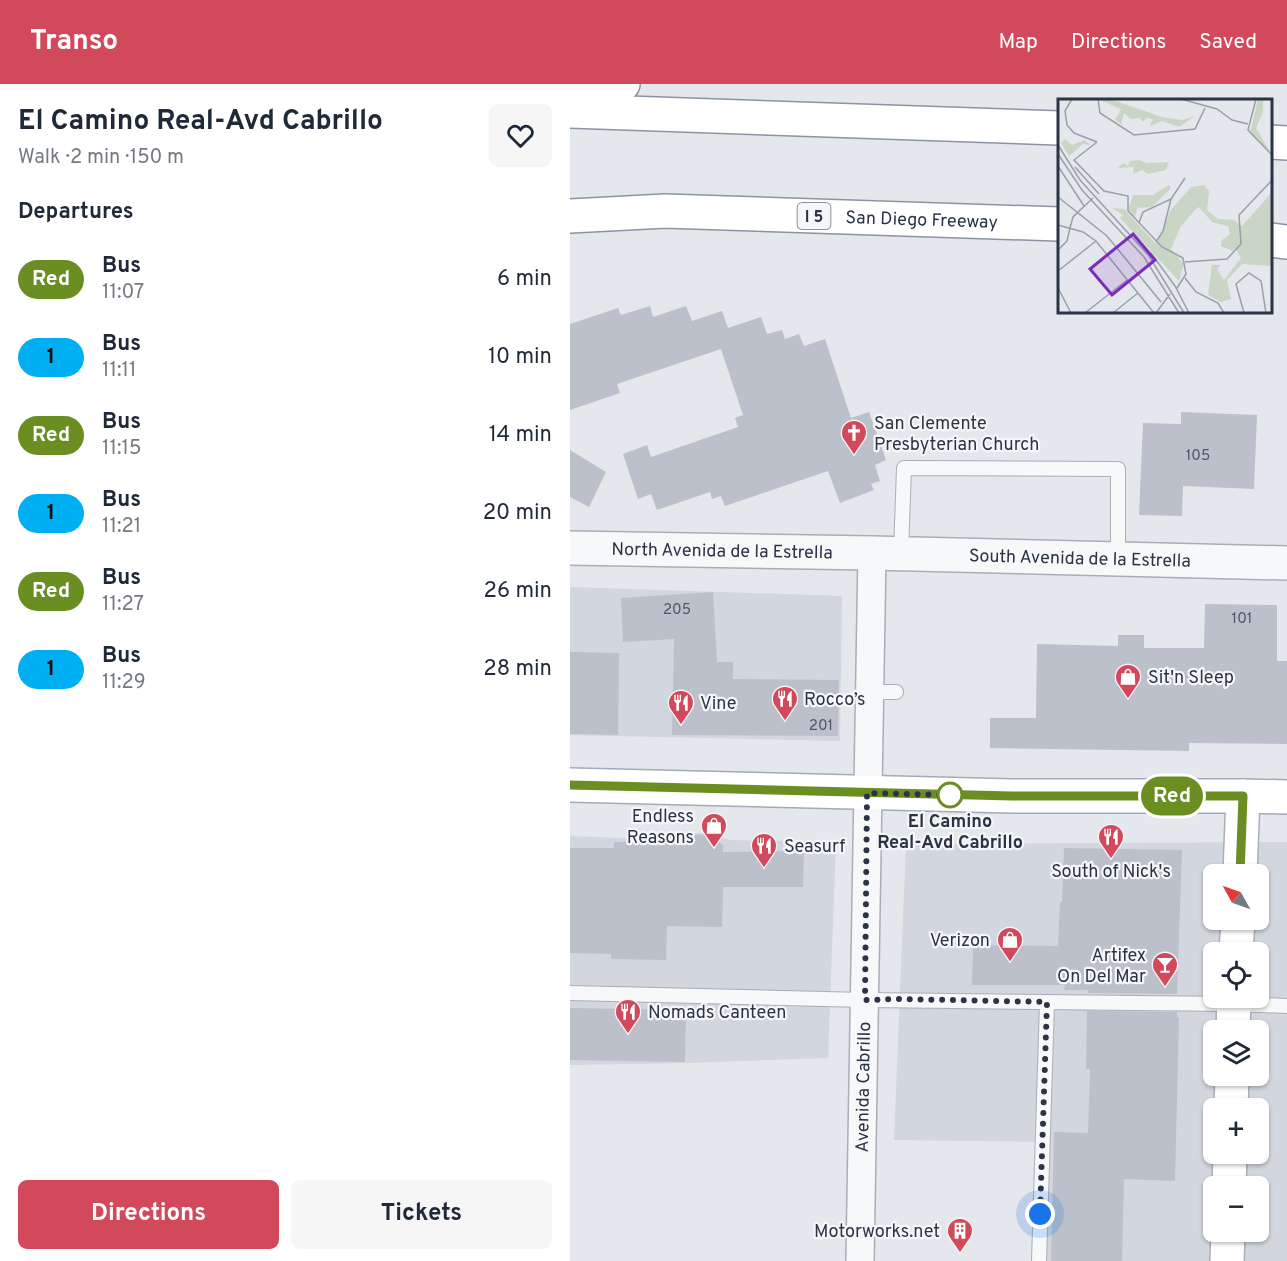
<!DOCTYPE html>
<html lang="en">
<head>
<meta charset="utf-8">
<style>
  :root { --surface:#fff; --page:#f6f6f7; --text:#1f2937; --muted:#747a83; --accent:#d1495b }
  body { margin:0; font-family:Overpass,sans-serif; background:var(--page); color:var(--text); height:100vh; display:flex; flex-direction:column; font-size:22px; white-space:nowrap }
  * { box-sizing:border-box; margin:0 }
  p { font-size:20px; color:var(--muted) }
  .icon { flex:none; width:33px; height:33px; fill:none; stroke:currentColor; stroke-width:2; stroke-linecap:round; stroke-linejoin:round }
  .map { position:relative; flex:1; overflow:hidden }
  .details { display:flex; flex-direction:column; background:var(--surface); width:570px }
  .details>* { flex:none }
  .badge { padding:0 12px; border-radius:20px; font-size:21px; line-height:39px }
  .needle { width:39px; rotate:310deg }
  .controls { position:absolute; left:633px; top:780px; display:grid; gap:12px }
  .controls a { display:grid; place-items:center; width:66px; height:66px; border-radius:9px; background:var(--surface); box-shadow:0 2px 4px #0004; font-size:30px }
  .you { position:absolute; width:30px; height:30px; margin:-15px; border:4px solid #fff; border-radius:50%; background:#1a73e8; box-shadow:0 0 0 9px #1a73e833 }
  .map>.badge { position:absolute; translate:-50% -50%; box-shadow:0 0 0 3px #fff }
  h2 { padding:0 18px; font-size:22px; line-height:54px }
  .round { display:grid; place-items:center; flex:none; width:63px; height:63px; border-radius:9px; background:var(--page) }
  .overview { display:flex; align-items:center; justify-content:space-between; height:102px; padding:0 18px }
  h1 { font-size:28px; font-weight:700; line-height:45px }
  .primary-button { display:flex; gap:12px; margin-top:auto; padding:12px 18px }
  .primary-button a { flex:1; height:69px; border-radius:9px; background:var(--accent); color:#fff; font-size:24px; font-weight:700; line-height:69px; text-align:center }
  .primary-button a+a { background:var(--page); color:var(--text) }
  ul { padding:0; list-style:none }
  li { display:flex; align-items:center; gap:18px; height:78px; padding:0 18px }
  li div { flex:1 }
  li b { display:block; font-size:22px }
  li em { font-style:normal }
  li .badge { min-width:66px; font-weight:700; text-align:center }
  header { display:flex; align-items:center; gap:36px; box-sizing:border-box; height:84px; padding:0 30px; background:var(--accent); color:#fff }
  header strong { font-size:28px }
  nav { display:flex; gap:33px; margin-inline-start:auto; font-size:21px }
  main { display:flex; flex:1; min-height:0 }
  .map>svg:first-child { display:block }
  .built { fill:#d2d6de; fill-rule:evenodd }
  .building { fill:#bbc0ca }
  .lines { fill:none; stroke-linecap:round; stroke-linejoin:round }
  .service-casing { stroke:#a9aeb7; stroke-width:16 }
  .minor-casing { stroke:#a9aeb7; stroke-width:30 }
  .tertiary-casing { stroke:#a9aeb7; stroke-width:36 }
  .secondary-casing { stroke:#a9aeb7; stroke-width:36 }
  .primary-casing { stroke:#a3abb8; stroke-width:36 }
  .motorway-casing { stroke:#8b94a3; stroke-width:36 }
  .service { stroke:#f7f8fa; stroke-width:14 }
  .minor { stroke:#f7f8fa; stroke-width:27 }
  .tertiary { stroke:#f7f8fa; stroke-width:33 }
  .secondary { stroke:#fff; stroke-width:33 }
  .primary { stroke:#fff; stroke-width:33 }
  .motorway { stroke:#fff; stroke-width:33 }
  .line-casing { stroke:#fff; stroke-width:14 }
  .line { stroke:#6b8e23; stroke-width:9 }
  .walk { stroke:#2b3445; stroke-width:6; stroke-dasharray:0 10.8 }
  .stop-dot { fill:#fff; stroke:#6b8e23; stroke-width:3 }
  .labels { text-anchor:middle; stroke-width:4.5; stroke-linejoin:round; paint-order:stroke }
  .number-label { font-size:15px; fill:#4f5766 }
  .shield { fill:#f4f6f9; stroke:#676e7b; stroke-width:1.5 }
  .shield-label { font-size:16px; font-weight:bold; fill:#2b3445 }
  .street-label { font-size:18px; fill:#2b3445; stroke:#f4f6f9 }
  .poi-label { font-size:18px; fill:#2b3445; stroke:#f4f6f9; text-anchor:start }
  .stop-label { font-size:18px; font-weight:bold; fill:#2b3445; stroke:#f4f6f9 }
  .inset-road { fill:none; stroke:#9a9fa9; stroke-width:1.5 }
  .view { fill:#7b2cbf; fill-opacity:0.15; stroke:#7b2cbf; stroke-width:3 }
  .inset-edge { fill:none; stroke:#2b3445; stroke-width:3 }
</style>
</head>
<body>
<header>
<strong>Transo</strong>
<nav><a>Map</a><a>Directions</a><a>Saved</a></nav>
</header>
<main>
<section class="details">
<div class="overview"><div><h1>El Camino Real-Avd Cabrillo</h1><p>Walk · 2 min · 150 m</p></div><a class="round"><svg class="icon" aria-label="heart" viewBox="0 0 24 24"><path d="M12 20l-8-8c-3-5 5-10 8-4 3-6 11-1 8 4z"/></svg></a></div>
<h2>Departures</h2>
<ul>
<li><span class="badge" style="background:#6b8e23;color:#fff">Red</span><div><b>Bus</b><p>11:07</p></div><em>6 min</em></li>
<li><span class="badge" style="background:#00aff2;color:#111">1</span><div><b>Bus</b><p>11:11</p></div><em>10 min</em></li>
<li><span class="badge" style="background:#6b8e23;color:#fff">Red</span><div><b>Bus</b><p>11:15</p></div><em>14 min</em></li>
<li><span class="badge" style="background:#00aff2;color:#111">1</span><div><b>Bus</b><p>11:21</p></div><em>20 min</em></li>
<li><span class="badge" style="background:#6b8e23;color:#fff">Red</span><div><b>Bus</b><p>11:27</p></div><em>26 min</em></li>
<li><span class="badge" style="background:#00aff2;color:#111">1</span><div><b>Bus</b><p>11:29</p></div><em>28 min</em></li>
</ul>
<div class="primary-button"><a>Directions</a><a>Tickets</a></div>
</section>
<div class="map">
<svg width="717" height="1177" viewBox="0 0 717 1177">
  <rect width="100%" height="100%" fill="#e4e7ec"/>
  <g class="built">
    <path d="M0,503L272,512L270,657L0,651Z"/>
    <path d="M98,749H141L159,756L266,758L258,974L119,979L0,981V752L97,756Z"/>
    <path d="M717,758V1177H475L477,1058L324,1056L336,760ZM644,790H688V836H644ZM644,868H688V914H644ZM644,946H688V992H644ZM644,1024H688V1070H644ZM644,1102H688V1148H644Z"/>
  </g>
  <g class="building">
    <path d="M80,222L83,233L116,222L122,237L152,227L158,244L191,233L197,250L212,246L215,255L229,250L234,262L255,255L281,334L299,328L316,376L305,381L310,397L301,400L304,406L270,419L258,387L155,422L151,412L142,415L140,408L87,426L81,410L68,415L53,370L77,361L81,373L168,343L165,334L173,331L151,265L47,300L50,309L0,326V240L48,224L51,231Z"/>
    <path d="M611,328L687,331L684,405L613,402L612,432L569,431L573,339L611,340Z"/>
    <path d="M0,366L36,388L19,423L0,413Z"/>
    <path d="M143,508L147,578H163V595L269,596L268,652L102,651L104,555L53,558L51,514Z"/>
    <path d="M635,520L707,521V577H717V660L619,659V667L420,664V634H466L467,560L548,562V551H574V564H634Z"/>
    <path d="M0,568L49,569L48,651L0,650Z"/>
    <path d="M99,750L140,751L153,761V768L234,767L233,803H153L152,843L97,842L96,876L41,875V870L0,869V764H44V758L99,759Z"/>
    <path d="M494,764L612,766L607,910L518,909V906H494L495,901H402L403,861L488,862L490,818H492Z"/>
    <path d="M0,924L116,926L115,978L0,976Z"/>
    <path d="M517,927L607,928V933H609L605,1097L554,1095L552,1177H481L484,1048L518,1049L520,985H516Z"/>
  </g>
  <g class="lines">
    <defs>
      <g id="service">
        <path d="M331,469L334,384L548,385V475"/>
        <path d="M300,608H326"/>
        <path d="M0,909L295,916L664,920L717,922"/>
        <path d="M469,1177L477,918"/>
      </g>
      <g id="minor">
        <path id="s1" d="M290,1177L302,469"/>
      </g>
      <g id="tertiary">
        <path id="s2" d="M0,464L302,469L717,479"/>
      </g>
      <g id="secondary">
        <path d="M670,790L673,712"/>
        <path d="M666,868L668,836"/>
        <path d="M663,946L664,914"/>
        <path d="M661,1024L662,992"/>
        <path d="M659,1102L660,1070"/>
        <path d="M657,1177L658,1148"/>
      </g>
      <path id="primary" d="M0,701L442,712H673L717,713"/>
      <g id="motorway">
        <path d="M0,9L53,0"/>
        <path d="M0,27L489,44"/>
        <path d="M700,58L717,59"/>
        <path id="s3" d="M0,132L95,127L489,140"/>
        <path d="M700,156L717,158"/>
      </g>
    </defs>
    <use href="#service" class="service-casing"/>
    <use href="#minor" class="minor-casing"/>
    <use href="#tertiary" class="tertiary-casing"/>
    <use href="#secondary" class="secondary-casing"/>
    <use href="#primary" class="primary-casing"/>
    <use href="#motorway" class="motorway-casing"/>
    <use href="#service" class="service"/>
    <use href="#minor" class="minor"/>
    <use href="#tertiary" class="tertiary"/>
    <use href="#secondary" class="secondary"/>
    <use href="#primary" class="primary"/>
    <use href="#motorway" class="motorway"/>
  </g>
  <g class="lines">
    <defs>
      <path id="line" d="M0,701L442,712H673L670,790"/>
    </defs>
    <use href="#line" class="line-casing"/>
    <use href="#line" class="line"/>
    <path class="walk" d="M380,711L297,709L295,916L330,915L477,918L470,1130"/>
  </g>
  <defs>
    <symbol id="church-pin" viewBox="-11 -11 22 30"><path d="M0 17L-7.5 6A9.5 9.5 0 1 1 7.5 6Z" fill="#d1495b" stroke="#f4f6f9"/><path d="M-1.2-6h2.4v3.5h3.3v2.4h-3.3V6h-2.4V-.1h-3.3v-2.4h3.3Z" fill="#fff"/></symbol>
    <symbol id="shop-pin" viewBox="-11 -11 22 30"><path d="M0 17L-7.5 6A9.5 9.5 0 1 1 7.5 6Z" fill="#d1495b" stroke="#f4f6f9"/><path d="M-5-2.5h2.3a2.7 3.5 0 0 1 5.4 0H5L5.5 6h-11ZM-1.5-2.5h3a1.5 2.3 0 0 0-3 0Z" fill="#fff"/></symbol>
    <symbol id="restaurant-pin" viewBox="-11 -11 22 30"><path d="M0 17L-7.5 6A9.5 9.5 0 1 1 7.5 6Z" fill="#d1495b" stroke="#f4f6f9"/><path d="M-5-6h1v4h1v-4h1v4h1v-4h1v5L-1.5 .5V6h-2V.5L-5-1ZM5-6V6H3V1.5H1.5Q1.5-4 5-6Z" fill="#fff"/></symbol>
    <symbol id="bar-pin" viewBox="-11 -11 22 30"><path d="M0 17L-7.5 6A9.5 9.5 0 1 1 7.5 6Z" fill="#d1495b" stroke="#f4f6f9"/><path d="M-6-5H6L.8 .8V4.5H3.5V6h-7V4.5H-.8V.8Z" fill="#fff"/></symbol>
    <symbol id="building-pin" viewBox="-11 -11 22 30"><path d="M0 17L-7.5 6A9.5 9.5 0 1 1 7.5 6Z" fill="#d1495b" stroke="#f4f6f9"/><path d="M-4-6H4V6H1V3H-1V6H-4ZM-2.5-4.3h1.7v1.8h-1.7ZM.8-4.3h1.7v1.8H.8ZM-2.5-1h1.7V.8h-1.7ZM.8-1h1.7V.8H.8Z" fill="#fff"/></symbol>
  </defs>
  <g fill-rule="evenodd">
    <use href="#church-pin" x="269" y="334" width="30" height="40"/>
    <use href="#shop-pin" x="543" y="578" width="30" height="40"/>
    <use href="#restaurant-pin" x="200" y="600" width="30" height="40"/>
    <use href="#restaurant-pin" x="96" y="604" width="30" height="40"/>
    <use href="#shop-pin" x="129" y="727" width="30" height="40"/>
    <use href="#restaurant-pin" x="526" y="738" width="30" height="40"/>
    <use href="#restaurant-pin" x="179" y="747" width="30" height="40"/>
    <use href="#shop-pin" x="425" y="841" width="30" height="40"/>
    <use href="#bar-pin" x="580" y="866" width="30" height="40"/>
    <use href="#restaurant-pin" x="43" y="913" width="30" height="40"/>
    <use href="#building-pin" x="375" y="1132" width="30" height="40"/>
  </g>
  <circle class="stop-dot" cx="380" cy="711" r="12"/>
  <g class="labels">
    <g class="number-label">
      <text x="628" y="376">105</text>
      <text x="107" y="530">205</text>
      <text x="672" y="539">101</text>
      <text x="251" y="646">201</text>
    </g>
    <rect class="shield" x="227.5" y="119" width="33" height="26" rx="4.5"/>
    <g class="shield-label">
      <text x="244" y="138">I 5</text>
    </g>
    <g class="street-label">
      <text dy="6" stroke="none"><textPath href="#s3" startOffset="352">San Diego Freeway</textPath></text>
      <text dy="6" stroke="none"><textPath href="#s2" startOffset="152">North Avenida de la Estrella</textPath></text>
      <text dy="6" stroke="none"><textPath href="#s2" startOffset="510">South Avenida de la Estrella</textPath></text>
      <text dy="6" stroke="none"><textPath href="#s1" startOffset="174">Avenida Cabrillo</textPath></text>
    </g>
    <g class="poi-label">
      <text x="304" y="345">San Clemente<tspan x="304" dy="21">Presbyterian Church</tspan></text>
      <text x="578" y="599">Sit'n Sleep</text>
      <text x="234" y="621">Rocco’s</text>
      <text x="130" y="625">Vine</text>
      <text x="124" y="738" text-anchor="end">Endless<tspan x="124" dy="21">Reasons</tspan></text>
      <text x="214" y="768">Seasurf</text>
      <text x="541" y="793" text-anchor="middle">South of Nick's</text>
      <text x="420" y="862" text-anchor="end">Verizon</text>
      <text x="576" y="877" text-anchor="end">Artifex<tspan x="576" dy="21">On Del Mar</tspan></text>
      <text x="78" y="934">Nomads Canteen</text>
      <text x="370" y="1153" text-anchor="end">Motorworks.net</text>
    </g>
    <g class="stop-label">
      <text x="380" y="743">El Camino<tspan x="380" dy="21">Real-Avd Cabrillo</tspan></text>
    </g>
  </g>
  <g transform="translate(488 15)">
    <rect width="214" height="214" fill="#e4e7ec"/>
    <path d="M52,0L104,18L124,21L137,17L121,28L104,22L92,27L95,20L88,19L85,23L82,19L73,20L66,14L63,25L57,21L63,10L42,1ZM200,0H205V13L198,29L214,56L192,34ZM7,40L14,46L27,41L32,46L25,45L11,57L3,44ZM81,61L89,64L111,63L108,71L90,75L84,71L75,75L76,68L60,69L65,64L70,67L72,62ZM111,86L113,89L94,108L79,109L77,118L70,111L75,96H95ZM146,86L151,92L149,111L160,120L176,121L184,127L214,93V167L184,165L169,181L173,200L163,203L150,196L154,166H163L159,170L166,181L183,159L177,149L174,152L163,147V142L172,135L170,127L154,123L141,108L138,110L123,127L113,150L126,165L121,182L62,119L65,116L54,109L66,110L97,144L100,143L112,112L133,88Z" fill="#c9d6c5"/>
    <path class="inset-road" d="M14,0L7,12L9,26L16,34L39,43M40,0L42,14L76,36L137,30L147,9M123,0L159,10L174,21L190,25M198,0L190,31L215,57M39,43L16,61L46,92L70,97V112L104,148L125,159L128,175L119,189M0,46L22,81L91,157L126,214M0,55L24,91L86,158L121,214M0,67L26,107M17,68L41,95M0,98L49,137L103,203M81,124L85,113L113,100M0,126L25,133L38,142L96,214M12,129L15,118L35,99M98,143L105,132L113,100L127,79M0,151L9,142L12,129M93,154L117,187L131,214M127,163L169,160L183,145L181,116L215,80M0,172L38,142M127,179L138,193L160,204L166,214M0,189L13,214M27,214L69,181M55,214L80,194M98,214L112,195M186,214L178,185L191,174L203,182L208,214"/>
    <path class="view" d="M75,135L97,161L54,196L32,170Z"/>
    <rect width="214" height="214" class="inset-edge"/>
  </g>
</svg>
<div class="controls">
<a><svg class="needle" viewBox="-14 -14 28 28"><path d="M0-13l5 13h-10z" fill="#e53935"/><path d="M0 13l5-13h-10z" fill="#747a83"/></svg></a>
<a><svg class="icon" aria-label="locate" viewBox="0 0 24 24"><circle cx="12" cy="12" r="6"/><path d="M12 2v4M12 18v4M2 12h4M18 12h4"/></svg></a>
<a><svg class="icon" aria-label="layers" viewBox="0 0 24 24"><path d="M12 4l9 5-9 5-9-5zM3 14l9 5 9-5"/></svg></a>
<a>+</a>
<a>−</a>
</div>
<div class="you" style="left:470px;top:1130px"></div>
<b class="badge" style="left:602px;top:712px;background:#6b8e23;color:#fff">Red</b>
</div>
</main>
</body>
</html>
